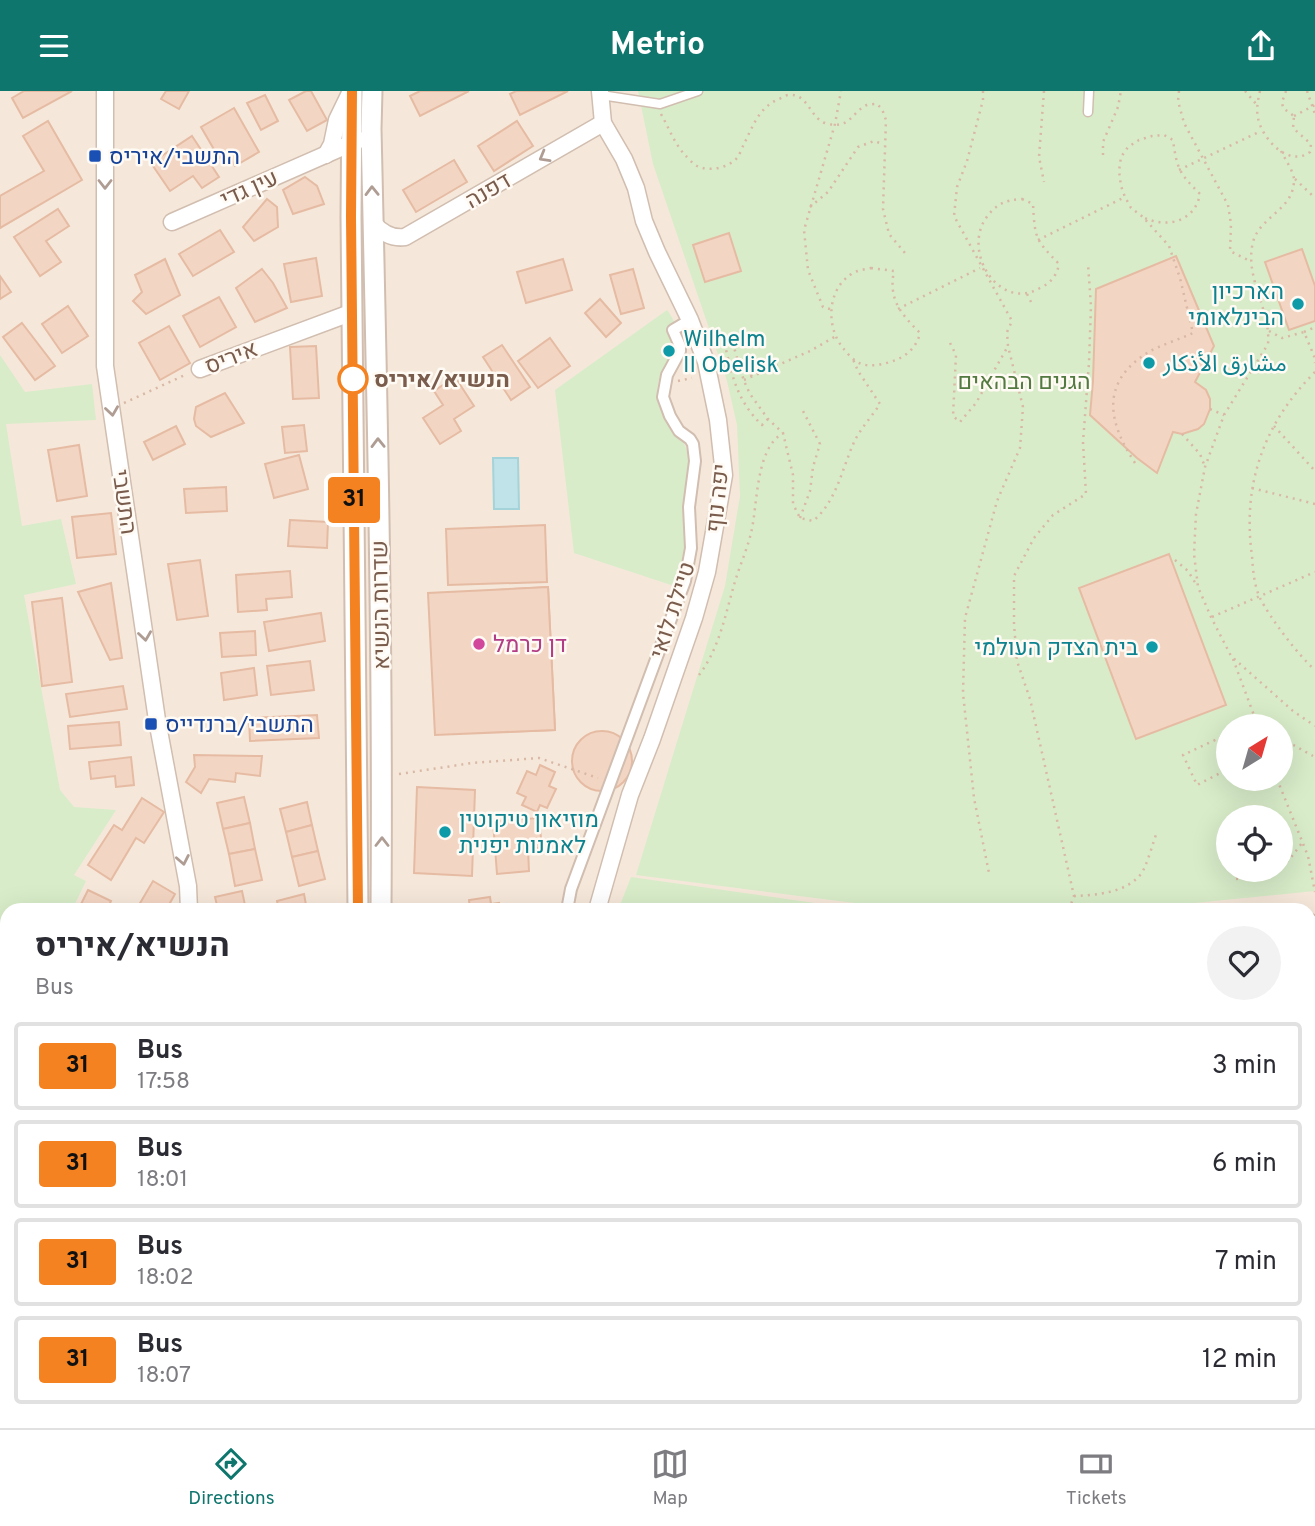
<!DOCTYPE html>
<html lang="en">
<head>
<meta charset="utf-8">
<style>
  :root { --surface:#fff; --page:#f2f2f3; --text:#2b2b33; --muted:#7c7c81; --line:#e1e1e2; --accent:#0f766e }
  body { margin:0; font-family:Overpass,"Noto Sans Arabic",Heebo,sans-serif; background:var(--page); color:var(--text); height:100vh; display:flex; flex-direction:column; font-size:26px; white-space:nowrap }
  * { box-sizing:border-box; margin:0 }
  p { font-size:23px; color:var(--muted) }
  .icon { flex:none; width:38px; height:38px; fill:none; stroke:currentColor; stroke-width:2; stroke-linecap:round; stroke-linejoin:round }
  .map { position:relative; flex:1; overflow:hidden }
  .panel { position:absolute; left:0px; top:812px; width:1316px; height:525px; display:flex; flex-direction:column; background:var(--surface); border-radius:21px 21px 0 0; box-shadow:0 7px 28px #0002 }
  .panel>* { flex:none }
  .badge { padding:0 14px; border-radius:5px; font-size:24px; line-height:46px }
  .needle { width:46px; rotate:37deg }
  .fabs { position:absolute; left:1216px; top:623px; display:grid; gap:14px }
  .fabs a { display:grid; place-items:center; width:77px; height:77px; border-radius:50%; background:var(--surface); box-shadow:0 7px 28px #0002; font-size:35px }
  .map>.badge { position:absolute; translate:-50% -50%; box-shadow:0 0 0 4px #fff }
  .round { display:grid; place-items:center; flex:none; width:74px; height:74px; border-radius:37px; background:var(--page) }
  .head { display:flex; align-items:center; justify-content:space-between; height:119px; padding:0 35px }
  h1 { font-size:33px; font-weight:700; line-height:52px }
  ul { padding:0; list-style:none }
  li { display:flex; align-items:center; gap:21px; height:88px; margin:0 14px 10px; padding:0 21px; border:4px solid var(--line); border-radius:7px }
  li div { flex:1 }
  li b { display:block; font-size:26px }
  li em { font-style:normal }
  li .badge { min-width:77px; font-weight:700; text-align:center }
  header { display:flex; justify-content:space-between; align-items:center; height:91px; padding:0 35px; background:var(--accent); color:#fff; font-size:32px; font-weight:700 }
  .tab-bar { display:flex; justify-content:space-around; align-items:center; height:98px; border-top:2px solid var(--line); background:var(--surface); font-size:19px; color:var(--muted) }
  .tab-bar a { display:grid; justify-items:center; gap:4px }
  .tab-bar .on { color:var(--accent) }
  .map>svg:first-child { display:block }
  .residential { fill:#f5e8da; fill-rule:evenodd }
  .green { fill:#d8ecc9; fill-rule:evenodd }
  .water { fill:#bfe3e8; stroke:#a5d3da; stroke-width:2 }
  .building { fill:#f3d5c3; stroke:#e6bba3; stroke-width:2 }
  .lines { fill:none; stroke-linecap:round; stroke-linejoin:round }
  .service-casing { stroke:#d1beb0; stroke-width:11 }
  .pedestrian-casing { stroke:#d1beb0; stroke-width:14 }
  .minor-casing { stroke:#d1beb0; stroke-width:19 }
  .tertiary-casing { stroke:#d1beb0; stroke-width:23 }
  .path { stroke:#d9b8a5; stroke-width:2.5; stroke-dasharray:2 5; stroke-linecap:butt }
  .service { stroke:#fff; stroke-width:8 }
  .pedestrian { stroke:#fff; stroke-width:10 }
  .minor { stroke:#fff; stroke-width:16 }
  .tertiary { stroke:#fff; stroke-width:19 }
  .oneway { stroke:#af9d94 }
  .line-casing { stroke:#fff; stroke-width:16 }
  .line { stroke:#f58220; stroke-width:10 }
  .transit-dot { fill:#1a4fb4; stroke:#fffaf3; stroke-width:2.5 }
  .culture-dot { fill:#0f9aa8; stroke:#fffaf3; stroke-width:2.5 }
  .stop-dot { fill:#fff; stroke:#f58220; stroke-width:3.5 }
  .hotel-dot { fill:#d1479c; stroke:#fffaf3; stroke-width:2.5 }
  .labels { text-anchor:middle; stroke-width:5; stroke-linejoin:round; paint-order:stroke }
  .transit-label { font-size:23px; fill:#164399; stroke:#fffaf3; text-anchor:start }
  .street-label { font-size:23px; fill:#7a5c4d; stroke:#fffaf3 }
  .culture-label { font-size:23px; fill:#0d838f; stroke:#fffaf3; text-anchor:start }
  .stop-label { font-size:23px; font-weight:bold; fill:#7a5c4d; stroke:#fffaf3; text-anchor:start }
  .park-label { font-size:23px; fill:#537a41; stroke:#fffaf3 }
  .hotel-label { font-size:23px; fill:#b23c85; stroke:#fffaf3; text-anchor:start }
</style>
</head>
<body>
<header><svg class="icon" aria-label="menu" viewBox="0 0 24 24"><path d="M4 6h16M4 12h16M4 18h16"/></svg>Metrio<svg class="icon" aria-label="share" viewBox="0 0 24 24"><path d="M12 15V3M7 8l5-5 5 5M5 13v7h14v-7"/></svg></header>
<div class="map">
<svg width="1315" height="1337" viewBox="0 0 1315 1337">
  <rect width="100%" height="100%" fill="#fdf6ec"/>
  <path class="residential" d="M0,0H1315V1337H0ZM1228,635H1281V688H1228ZM1228,726H1281V779H1228ZM7,819H1309V1330H7Z"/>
  <g class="green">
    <path d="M638,0H1315V800L1125,819H909L636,784L725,495L740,405L737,334L727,290L653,73ZM1228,635H1281V688H1228ZM1228,726H1281V779H1228Z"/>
    <path d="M667,219C675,229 678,240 679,253C657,281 648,305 670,336C675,344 683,348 686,357C692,376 684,418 684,439C684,446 685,453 685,460C685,467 682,481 679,487C678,489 673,492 671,494L574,462L555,299Z"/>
    <path d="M0,264L25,301L92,293L96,329L6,333L22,435L61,428L76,493L24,504L60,699L74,716L116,719L74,784L86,790L72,819H7V1330H94L98,1337H0Z"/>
    <path d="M631,786L864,819H618Z"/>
    <path d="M558,1330H655L653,1337H589L558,1334Z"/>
    <path d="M779,1330H874L876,1337H780Z"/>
  </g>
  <path class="water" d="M493,367H518L519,418H494Z"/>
  <g class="building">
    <path d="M24,0H72L23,27L12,7Z"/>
    <path d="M166,0H189L179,18L161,8Z"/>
    <path d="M306,0H311L327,29L307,40L289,9Z"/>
    <path d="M420,0H469L420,25L410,5Z"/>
    <path d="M516,0H568L520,24L510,3Z"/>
    <path d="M265,4L278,30L261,39L247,12Z"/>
    <path d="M234,17L259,61L235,75L227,62L219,67L201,36Z"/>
    <path d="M48,30L82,89L0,137V105L44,80L23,45Z"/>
    <path d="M517,30L533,55L494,80L478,55Z"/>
    <path d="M192,45L219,86L202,97L193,85L170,100L151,72Z"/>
    <path d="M454,69L467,91L416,121L403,99Z"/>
    <path d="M305,86L317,95L324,113L293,123L283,99Z"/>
    <path d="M267,108L277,116L278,136L254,150L243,136Z"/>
    <path d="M58,118L69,135L46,150L61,171L40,185L14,146Z"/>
    <path d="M220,139L234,161L193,185L179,163Z"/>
    <path d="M729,142L741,180L705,191L693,154Z"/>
    <path d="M1302,158L1315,195V230L1289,239L1265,171Z"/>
    <path d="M1176,165L1214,255L1195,291L1206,299L1210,308V318L1204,333L1198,338L1182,343L1173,341L1157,382L1137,367L1090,324L1093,290L1096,198Z"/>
    <path d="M316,167L322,205L291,211L284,173Z"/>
    <path d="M165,168L180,204L146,223L133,210L142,201L135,184Z"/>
    <path d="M563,168L572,199L526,212L517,181Z"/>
    <path d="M262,178L273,192L287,217L255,231L236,197Z"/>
    <path d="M633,178L644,217L621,223L610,184Z"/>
    <path d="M0,185L11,201L0,208Z"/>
    <path d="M219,206L236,236L200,256L183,225Z"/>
    <path d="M600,208L621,232L606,246L585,222Z"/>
    <path d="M68,215L88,245L62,262L42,233Z"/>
    <path d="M22,232L55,275L35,289L3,246Z"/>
    <path d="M169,235L190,272L160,289L139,252Z"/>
    <path d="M550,247L570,275L538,297L518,270Z"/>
    <path d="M502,254L530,296L511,309L483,266Z"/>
    <path d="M316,255L319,307L293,308L290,256Z"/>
    <path d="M455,286L474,315L454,328L461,340L440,353L423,327L443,314L434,300Z"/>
    <path d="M225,302L244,332L211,346L196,335L194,328L196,316Z"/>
    <path d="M304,334L307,360L285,362L282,336Z"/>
    <path d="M176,335L185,353L153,369L144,351Z"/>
    <path d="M79,354L87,405L57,410L48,359Z"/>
    <path d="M299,364L308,398L274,407L265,373Z"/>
    <path d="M226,396L227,420L186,422L184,398Z"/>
    <path d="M111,422L116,463L77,467L72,426Z"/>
    <path d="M290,429L328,431L327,457L288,455Z"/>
    <path d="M545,434L547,491L448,494L446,438Z"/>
    <path d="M1169,463L1226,614L1136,648L1079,497Z"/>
    <path d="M200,469L208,525L177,529L168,473Z"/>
    <path d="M290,480L292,506L266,508L267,519L238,521L236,484Z"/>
    <path d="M111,492L122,567L110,569L78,501Z"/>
    <path d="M548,496L555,639L501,641L497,499Z"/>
    <path d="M548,496L555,639L435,644L428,502Z"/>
    <path d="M62,507L72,591L42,595L32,511Z"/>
    <path d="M321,522L325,550L269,560L264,531Z"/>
    <path d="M255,540L256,564L222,566L220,542Z"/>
    <path d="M310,570L314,599L271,604L267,575Z"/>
    <path d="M254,577L257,604L224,609L221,582Z"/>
    <path d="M123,595L127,618L70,626L66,603Z"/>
    <path d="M317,624L319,647L250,650L249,627Z"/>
    <path d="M119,631L121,654L70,658L68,635Z"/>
    <circle cx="602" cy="670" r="30"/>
    <path d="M194,664L262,665L260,685L236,682L235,691L209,688L201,702L186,691L195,676Z"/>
    <path d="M131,666L134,694L116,696L115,685L91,688L89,671Z"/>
    <path d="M540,674L555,681L549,695L556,698L547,717L540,714L537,721L522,714L526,706L517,702L527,680L536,684Z"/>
    <path d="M417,696L475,699L472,785L414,782Z"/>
    <path d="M244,706L250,732L223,738L217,712Z"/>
    <path d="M142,707L164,721L144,752L136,747L111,789L88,774L114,734L122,739Z"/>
    <path d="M307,711L312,734L286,741L280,718Z"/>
    <path d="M539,727L542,757L528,758L529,780L497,783L493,730Z"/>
    <path d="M250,732L255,758L229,763L223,738Z"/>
    <path d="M312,734L318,760L292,766L286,741Z"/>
    <path d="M255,758L262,789L235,795L229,763Z"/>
    <path d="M318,760L325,788L299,795L292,766Z"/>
    <path d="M153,790L175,803L166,819H136Z"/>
    <path d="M88,799L111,810L107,819H78Z"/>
    <path d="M242,800L246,819H218L215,806Z"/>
    <path d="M304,803L307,819H279L277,810Z"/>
    <path d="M490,806L491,813L499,812V819H470L469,809Z"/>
    <path d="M1315,980V1077H1309V981Z"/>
    <path d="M1313,1089L1315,1165L1309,1166V1090Z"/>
    <path d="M1309,1180H1312L1315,1238V1292H1309Z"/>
    <path d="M280,1330H331L330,1337H279Z"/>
    <rect x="917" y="1330" width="30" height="7"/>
    <rect x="1012" y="1330" width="28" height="7"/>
    <rect x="1121" y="1330" width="71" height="7"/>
  </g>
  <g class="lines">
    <defs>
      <g id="service">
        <path d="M601,4L660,13L698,0"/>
        <path d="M1088,21L1089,0"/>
      </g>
      <g id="pedestrian">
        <path d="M567,819L571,798L685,490L691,457L689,416L695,370L693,353L690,348L679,340L670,325L663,306L667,284L680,260V255L673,239L690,229"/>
        <path d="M455,1337L456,1330"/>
      </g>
      <g id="minor">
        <path d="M105,0V275L157,629L188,795L189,819"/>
        <path d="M326,64L332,53L337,29L351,0"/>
        <path d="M172,131L359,49"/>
        <path d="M373,132C382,142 392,148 405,146L603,32"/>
        <path d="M200,278L353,221"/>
        <path d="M597,819L630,704L652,648L694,527L707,481L724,384L718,329L706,271L690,229L657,161L644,130L636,97L624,68L603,32L600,0"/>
        <path d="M194,1330L196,1337"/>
        <path d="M749,1330L750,1337"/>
        <path d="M477,1337V1330"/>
        <path d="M674,1337L676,1330"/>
        <path d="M971,1337L972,1330"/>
      </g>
      <g id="tertiary">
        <path d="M352,0L351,126L358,819"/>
        <path d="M372,0L371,38C377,298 383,559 381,819"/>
        <path d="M1309,833L1315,836"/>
        <path d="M1309,858L1315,863"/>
        <path d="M359,1337V1330"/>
        <path d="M380,1337V1330"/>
        <path d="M1083,1337L1086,1330"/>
      </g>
    </defs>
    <use href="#service" class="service-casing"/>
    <use href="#pedestrian" class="pedestrian-casing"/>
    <use href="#minor" class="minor-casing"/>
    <use href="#tertiary" class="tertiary-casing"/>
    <g class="path">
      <path d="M983,0V9L967,70L957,96L954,125L1012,230L1007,241L1008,255L1023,316L1020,357L997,410L965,527L963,602L974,707L989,782"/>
      <path d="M1044,0L1039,66L1044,91"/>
      <path d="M1179,0L1178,10L1184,32L1228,114L1231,133L1230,160L1250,170"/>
      <path d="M1245,0L1257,14"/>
      <path d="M1260,0C1258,9 1256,18 1258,27C1262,48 1289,77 1310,61L1311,53L1293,37L1294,25"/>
      <path d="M1286,0L1282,11L1283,17L1294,25"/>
      <path d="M1307,0L1315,23"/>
      <path d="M661,23C669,37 674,52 685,64C688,67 693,73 697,75C709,81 728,77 737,67C740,63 742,57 744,53C753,35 759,16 779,8C782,7 785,4 789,4C808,2 810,27 825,32C850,40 852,20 867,14C870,13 875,13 877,13L882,18L886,29L883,118L889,143L905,162"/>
      <path d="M1294,25L1315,14"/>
      <path d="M1281,60C1285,68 1294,81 1294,89C1294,119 1260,125 1253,151C1244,187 1271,218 1268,253L1224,324L1205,376L1196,423L1194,463L1198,496L1211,526L1231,565L1293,620L1315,635"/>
      <path d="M1103,64V51L1118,16L1121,0"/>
      <path d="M1179,79L1261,40"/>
      <path d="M1295,88L1315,107"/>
      <path d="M1022,108L1033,113C1035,148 1035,148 1059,173C1057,184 1051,192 1040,197C1000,221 962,162 986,127C996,113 1005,109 1022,108Z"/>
      <path d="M810,116L828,101L858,56L874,50L883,53"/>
      <path d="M1038,149L1125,106"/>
      <path d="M871,177L894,180C888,208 901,223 920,242C917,255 908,264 896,269C885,273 870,277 859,272C853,269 847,262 843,257C825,235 827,195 855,181C860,179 866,178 871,177Z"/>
      <path d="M1027,203L1032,213"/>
      <path d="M830,218L823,216L808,179L804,139L835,33L841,0"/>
      <path d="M898,218L980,177"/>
      <path d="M1269,240L1282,247L1304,241L1314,265L1315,272"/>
      <path d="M1304,241L1315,236"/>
      <path d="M950,252L956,264L953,325L960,331L976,312L1008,255"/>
      <path d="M1315,281C1264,332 1242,393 1252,465C1253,479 1254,494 1260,507C1270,527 1298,564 1315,579"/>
      <path d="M752,285L747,278L754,273"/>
      <path d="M744,289L810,260L836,245"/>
      <path d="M678,290L692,287"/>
      <path d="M124,312L185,284"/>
      <path d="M1210,318L1224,324"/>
      <path d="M768,328L762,334C738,311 732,286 725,254L733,253L744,290L750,303L768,328L783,342L793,384V413L800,427L813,430C837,410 842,377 855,349C862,336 872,325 880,313L858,280L852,266"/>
      <path d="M1274,335L1315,380"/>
      <path d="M1182,343L1200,363L1205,376"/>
      <path d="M1135,372C1108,331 1100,292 1147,262C1160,254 1178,249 1193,242L1180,187L1169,155L1143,126L1131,117L1125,106L1121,95L1119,80L1121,66L1128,56L1139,49L1152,45L1164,44L1173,49C1177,78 1179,82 1200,103C1195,131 1166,138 1143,126"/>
      <path d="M1252,397L1315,413"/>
      <path d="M800,427L810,400L813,376L820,353L803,320"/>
      <path d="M1175,469L1188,480L1196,493"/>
      <path d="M1212,526L1315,481"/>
      <path d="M1233,568L1258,635"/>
      <path d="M699,584C719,558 725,525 734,494C739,476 747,459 751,442C758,414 755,358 783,342"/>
      <path d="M1244,635L1256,630"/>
      <path d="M1228,643L1183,664L1197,694L1228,678"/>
      <path d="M1281,647L1313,665"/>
      <path d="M399,683L472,672L539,667L598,687"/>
      <path d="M1277,688L1308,765L1315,801"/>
      <path d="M1281,775L1289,769L1302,752"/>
      <path d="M1236,788L1266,785L1275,779"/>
      <path d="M1074,805C1096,804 1126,802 1141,783C1147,775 1153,751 1157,741"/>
      <path d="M1069,819L1074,805L1030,608L1017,570L1014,533V485L1034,447L1053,424L1086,403L1083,351L1089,272L1091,215L1088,173"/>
      <path d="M1107,1330L1108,1337"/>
    </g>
    <use href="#service" class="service"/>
    <use href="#pedestrian" class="pedestrian"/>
    <use href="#minor" class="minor"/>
    <use href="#tertiary" class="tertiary"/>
  </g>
  <defs><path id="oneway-chevron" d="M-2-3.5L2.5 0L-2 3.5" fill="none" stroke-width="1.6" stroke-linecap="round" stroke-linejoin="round" transform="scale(1.75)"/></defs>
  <g class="oneway">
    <use href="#oneway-chevron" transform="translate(544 66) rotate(150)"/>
    <use href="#oneway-chevron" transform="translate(105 93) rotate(90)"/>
    <use href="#oneway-chevron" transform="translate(372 100) rotate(-91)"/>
    <use href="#oneway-chevron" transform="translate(112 320) rotate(82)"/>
    <use href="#oneway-chevron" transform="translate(378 352) rotate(-91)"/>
    <use href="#oneway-chevron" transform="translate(145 545) rotate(82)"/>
    <use href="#oneway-chevron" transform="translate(382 751) rotate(-90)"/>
    <use href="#oneway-chevron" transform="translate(183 769) rotate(79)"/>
  </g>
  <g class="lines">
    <defs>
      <path id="line" d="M352,0L351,126L358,819"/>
    </defs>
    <use href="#line" class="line-casing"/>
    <use href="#line" class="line"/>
  </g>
  <g class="transit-dot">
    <rect x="88" y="58" width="14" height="14" rx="3.5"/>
    <rect x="144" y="626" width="14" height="14" rx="3.5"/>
  </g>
  <g class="culture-dot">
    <circle cx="1298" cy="213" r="7"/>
    <circle cx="669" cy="260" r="7"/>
    <circle cx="1149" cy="272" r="7"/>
    <circle cx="1152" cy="556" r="7"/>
    <circle cx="445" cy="741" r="7"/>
  </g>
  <circle class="stop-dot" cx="353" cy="288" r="14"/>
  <circle class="hotel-dot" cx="479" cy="553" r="7"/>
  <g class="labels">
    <g class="transit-label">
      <text x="109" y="73">התשבי/איריס</text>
      <text x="165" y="641">התשבי/ברנדייס</text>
    </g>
    <g class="street-label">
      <text transform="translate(249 97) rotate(-24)" y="8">עין גדי</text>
      <text transform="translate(488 99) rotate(-30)" y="8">דפנה</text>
      <text transform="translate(231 266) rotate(-21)" y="8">איריס</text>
      <text transform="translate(717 407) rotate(-84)" y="8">יפה נוף</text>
      <text transform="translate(125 411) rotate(82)" y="8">התשבי</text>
      <text transform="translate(380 514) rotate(-91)" y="8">שדרות הנשיא</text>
      <text transform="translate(672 519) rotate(-72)" y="8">טיילת לואי</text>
    </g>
    <g class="culture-label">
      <text x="1284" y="208" text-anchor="end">הארכיון<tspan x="1284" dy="26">הבינלאומי</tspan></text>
      <text x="683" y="255">Wilhelm<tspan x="683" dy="26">II Obelisk</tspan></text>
      <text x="1163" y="280">مشارق الأذكار</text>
      <text x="1138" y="564" text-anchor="end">בית הצדק העולמי</text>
      <text x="459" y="736">מוזיאון טיקוטין<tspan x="459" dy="26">לאמנות יפנית</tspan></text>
    </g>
    <g class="stop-label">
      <text x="374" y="296">הנשיא/איריס</text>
    </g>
    <g class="park-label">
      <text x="1024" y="298">הגנים הבהאים</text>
    </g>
    <g class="hotel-label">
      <text x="493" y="561">דן כרמל</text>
    </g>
  </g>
</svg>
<div class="fabs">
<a><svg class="needle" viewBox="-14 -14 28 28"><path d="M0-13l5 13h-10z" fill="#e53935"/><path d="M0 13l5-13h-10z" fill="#7c7c81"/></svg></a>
<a><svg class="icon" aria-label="locate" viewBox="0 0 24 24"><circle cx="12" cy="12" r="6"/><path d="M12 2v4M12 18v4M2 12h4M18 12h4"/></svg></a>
</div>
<b class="badge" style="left:354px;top:409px;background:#f58220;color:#111">31</b>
<section class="panel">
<div class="head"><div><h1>הנשיא/איריס</h1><p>Bus</p></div><a class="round"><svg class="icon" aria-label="heart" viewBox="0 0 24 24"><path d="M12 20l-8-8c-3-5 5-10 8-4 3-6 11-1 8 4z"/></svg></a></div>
<ul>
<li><span class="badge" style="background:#f58220;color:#111">31</span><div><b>Bus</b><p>17:58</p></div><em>3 min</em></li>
<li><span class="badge" style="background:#f58220;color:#111">31</span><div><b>Bus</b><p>18:01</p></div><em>6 min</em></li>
<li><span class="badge" style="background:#f58220;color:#111">31</span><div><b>Bus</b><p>18:02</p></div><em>7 min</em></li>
<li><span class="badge" style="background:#f58220;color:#111">31</span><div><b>Bus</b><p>18:07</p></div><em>12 min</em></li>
</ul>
</section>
</div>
<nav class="tab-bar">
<a class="on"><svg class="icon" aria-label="directions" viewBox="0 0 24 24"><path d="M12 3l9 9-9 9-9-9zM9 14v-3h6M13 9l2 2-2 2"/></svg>Directions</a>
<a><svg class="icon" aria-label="map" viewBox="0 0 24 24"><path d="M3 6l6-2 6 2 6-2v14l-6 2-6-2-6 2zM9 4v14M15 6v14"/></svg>Map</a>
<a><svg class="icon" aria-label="tickets" viewBox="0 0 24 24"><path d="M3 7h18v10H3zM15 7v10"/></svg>Tickets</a>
</nav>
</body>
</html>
